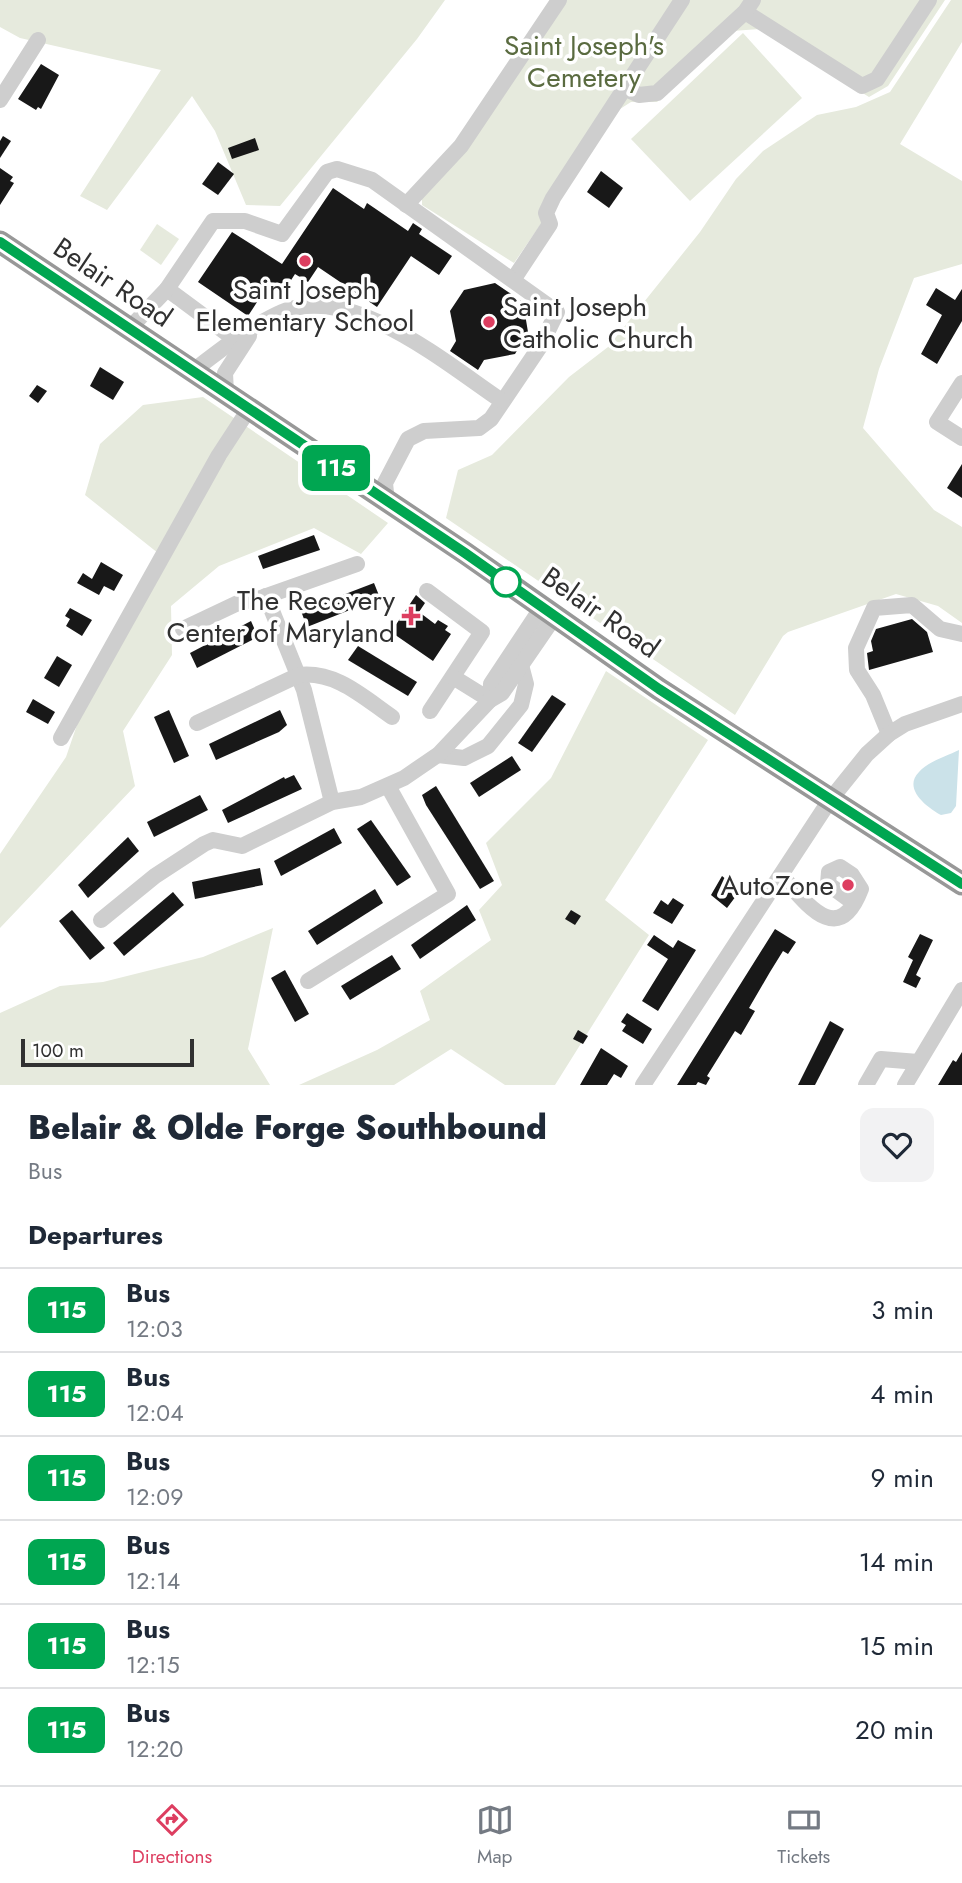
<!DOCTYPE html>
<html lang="en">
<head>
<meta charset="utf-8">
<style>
  :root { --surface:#fff; --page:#f2f2f3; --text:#1f2937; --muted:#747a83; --line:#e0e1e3; --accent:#dd3e60 }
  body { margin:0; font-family:Jost,sans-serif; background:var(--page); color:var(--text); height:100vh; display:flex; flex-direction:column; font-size:26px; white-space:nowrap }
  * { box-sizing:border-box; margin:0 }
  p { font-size:23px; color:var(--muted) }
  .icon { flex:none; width:38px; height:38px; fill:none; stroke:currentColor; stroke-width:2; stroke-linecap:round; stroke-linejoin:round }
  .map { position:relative; height:1085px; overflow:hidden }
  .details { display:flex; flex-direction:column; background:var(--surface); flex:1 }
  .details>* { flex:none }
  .badge { padding:0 14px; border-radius:10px; font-size:24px; line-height:46px }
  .scale { position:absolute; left:21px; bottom:18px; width:173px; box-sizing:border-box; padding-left:7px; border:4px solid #313131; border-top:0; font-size:19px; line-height:24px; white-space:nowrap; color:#313131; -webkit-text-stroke:5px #fff; paint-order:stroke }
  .map>.badge { position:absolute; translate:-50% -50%; box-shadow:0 0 0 4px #fff }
  h2 { padding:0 28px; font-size:26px; line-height:63px }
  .round { display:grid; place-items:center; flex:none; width:74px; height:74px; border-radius:14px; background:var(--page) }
  .head { display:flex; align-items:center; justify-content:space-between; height:119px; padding:0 28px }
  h1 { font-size:33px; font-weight:800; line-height:52px }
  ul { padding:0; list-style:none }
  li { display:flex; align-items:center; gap:21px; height:84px; padding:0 28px; border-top:2px solid var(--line) }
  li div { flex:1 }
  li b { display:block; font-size:26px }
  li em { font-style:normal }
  li .badge { min-width:77px; font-weight:700; text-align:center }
  .tabs { display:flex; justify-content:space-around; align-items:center; height:98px; border-top:2px solid var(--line); background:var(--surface); font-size:19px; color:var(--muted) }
  .tabs a { display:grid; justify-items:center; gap:4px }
  .tabs .current { color:var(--accent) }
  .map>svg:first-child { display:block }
  .green { fill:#e6eadd }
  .water { fill:#cbe2e9 }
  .building { fill:#181818 }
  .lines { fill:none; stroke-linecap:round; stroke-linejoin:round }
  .minor { stroke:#cecece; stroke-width:16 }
  .highway { stroke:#989898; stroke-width:23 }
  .line-casing { stroke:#fff; stroke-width:16 }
  .line { stroke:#00a651; stroke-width:10 }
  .poi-dot { fill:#dd3e60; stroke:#fff; stroke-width:2.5 }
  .stop-dot { fill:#fff; stroke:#00a651; stroke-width:3.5 }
  .labels { text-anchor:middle; stroke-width:7; stroke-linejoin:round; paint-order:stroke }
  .park-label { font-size:28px; fill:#5a6b40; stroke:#fff }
  .street-label { font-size:28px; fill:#313131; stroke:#fff }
  .poi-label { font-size:28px; fill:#313131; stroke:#fff; text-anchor:end }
</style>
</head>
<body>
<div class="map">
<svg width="962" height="1085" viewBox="0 0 962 1085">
  <rect width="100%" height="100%" fill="#fff"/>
  <g class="green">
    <path d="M0,0H445L417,39L280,206L246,205L215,131L192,96L107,210L80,196L161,70L20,38L0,27Z"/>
    <path d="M553,0H945L888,86L869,97L760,29L732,31L657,102H631L620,109L514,263L422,205V196Z"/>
    <path d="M951,0H962V42L900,144L962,181V264L914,278L879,369L863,428L934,510L962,527V623L938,606L896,594L788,632L783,636L735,715L446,518L458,470L492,455L569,377L608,347L700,232L736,179L763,151L817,115L856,107L890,92Z"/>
    <path d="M743,33L802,98L690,201L631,139Z"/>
    <path d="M157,224L179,239L161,265L140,250Z"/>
    <path d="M203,397L388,523L361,554L314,528L219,566L171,606L172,655L123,731L135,786L0,928V854L66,757L79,719L168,561L85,495L100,444L143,405Z"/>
    <path d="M606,671L708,740L605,900L649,935L555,1085H505L451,1049L394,1085H299L377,1050L430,1020L420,991L491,940L479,910L502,885L486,843L551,778Z"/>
    <path d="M273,928L248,1049L270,1085H0V1013L60,986L103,982L203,957Z"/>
  </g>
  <path class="water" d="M959,750L956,806L951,813L941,815C928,808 902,789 919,772C927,762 947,756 959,750Z"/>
  <g class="building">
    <path d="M41,64L59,75L41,109L38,107L36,110L18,99Z"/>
    <path d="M3,136L11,141L0,158V141Z"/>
    <path d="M255,138L259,150L232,159L228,148Z"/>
    <path d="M218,162L234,174L218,195L202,184Z"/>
    <path d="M0,168L13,177L10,181L14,183L0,205Z"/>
    <path d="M601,171L623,188L609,208L587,192Z"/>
    <path d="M333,188L364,209L367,203L408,231L413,223L422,229L419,234L452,256L439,275L411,256L377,307L318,267L308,282L295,274L284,291L270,282L248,316L198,282L232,232L282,264Z"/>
    <path d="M495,283L523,302L528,332L515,354L484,360L478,370L450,351L456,341L450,311L464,290Z"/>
    <path d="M936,288L955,300L962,289V321L937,364L921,354L942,315L926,305Z"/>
    <path d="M100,367L124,382L113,400L90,386Z"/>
    <path d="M37,385L47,391L38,403L29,396Z"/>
    <path d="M962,464V498L947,488Z"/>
    <path d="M314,535L320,550L263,569L258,556Z"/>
    <path d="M101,562L123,575L114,591L104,586L99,595L77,583L83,573L92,579Z"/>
    <path d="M374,583L380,598L307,627L301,611Z"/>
    <path d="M416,595L425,603L419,612L435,624L438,620L448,626L445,630L451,634L433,661L391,632Z"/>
    <path d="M70,608L92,620L82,636L66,626L70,619L65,616Z"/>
    <path d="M912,619L927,632L933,652L869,670L867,653L873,651L871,641L876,629Z"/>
    <path d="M251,621L258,637L197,668L190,653Z"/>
    <path d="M358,646L417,682L408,696L348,660Z"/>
    <path d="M57,656L72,665L59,687L44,678Z"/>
    <path d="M552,695L566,704L532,752L518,743Z"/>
    <path d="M33,699L55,712L48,724L26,712Z"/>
    <path d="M169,710L189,756L174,763L154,717Z"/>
    <path d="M280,710L287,725L279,732L216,760L209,744Z"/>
    <path d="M512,756L521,770L479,797L470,783Z"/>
    <path d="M294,775L302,789L228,823L222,810L284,777L285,779Z"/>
    <path d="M436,786L494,881L480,889L426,805L422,795Z"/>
    <path d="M200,795L208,810L154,837L147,822Z"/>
    <path d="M371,820L411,877L397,886L357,829Z"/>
    <path d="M334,828L342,843L281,876L274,861Z"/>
    <path d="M128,837L139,851L88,898L78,885Z"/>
    <path d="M260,868L263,885L195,899L192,882Z"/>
    <path d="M722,876L732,884L727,889L736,896L727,908L711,895Z"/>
    <path d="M375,889L383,903L317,945L308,931Z"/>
    <path d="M173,892L184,905L124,956L113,943Z"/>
    <path d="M673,898L684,905L672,924L653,913L661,900L668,905Z"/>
    <path d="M467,905L476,920L420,959L411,945Z"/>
    <path d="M72,910L105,948L90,960L59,921Z"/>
    <path d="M571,910L581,916L575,925L565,919Z"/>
    <path d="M775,929L796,942L788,954L783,951L770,972L749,1008L755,1011L741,1035L735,1031L707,1076L710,1078L706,1085L698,1082L696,1085H677Z"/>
    <path d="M920,934L933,940L916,975L921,978L916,988L903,982L913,960L908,957Z"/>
    <path d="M654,935L673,948L678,940L696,950L658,1011L642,1001L668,959L647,945Z"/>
    <path d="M392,955L401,969L350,1000L341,986Z"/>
    <path d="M285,970L309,1014L295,1022L271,978Z"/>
    <path d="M627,1013L652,1029L643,1044L622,1031L626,1025L621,1022Z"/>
    <path d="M830,1021L844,1029L815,1085H798Z"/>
    <path d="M578,1030L588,1036L583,1044L573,1039Z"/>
    <path d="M601,1048L628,1066L621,1078L614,1074L607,1085H580Z"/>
    <path d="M962,1052V1085H938L953,1060L956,1062Z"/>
  </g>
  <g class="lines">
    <g class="minor">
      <path d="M745,12L862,86L877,79L929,0"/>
      <path d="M624,88L639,95L657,93L745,12L753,0"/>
      <path d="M0,100L38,40"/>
      <path d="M406,205L461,146L559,0"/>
      <path d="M513,280L550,224L546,213L553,198L682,0"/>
      <path d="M167,289L236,340"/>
      <path d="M129,329L167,289L213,221H245L282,234L327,172L337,169L372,180L557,312L541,345L491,419L479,428L424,431L408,439L385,483L387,502"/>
      <path d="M193,371C219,351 252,325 282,312C351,282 448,365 502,401"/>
      <path d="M962,383L937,422L962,438"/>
      <path d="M226,393L225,373L249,336"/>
      <path d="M427,591L482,632L430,711"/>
      <path d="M266,596L304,690L332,802"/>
      <path d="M183,629L240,602L258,599L357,564"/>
      <path d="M453,677L490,700"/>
      <path d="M490,700L491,684L542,607"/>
      <path d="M197,723L299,675C336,671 363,697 392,717"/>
      <path d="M889,734L873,695L857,670L856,648L874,608L912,605L940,629L962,634"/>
      <path d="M61,738L219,455L249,409"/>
      <path d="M438,755L464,758L488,746L521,705L526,684L521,665"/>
      <path d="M781,875C806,903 838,949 861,889L852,875L840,867L829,872L828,884L854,903"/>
      <path d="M101,920L155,876L204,844L213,840L242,846L332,802L361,797L404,778L439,754L490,700L502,693L555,616"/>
      <path d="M308,981L448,894L388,786"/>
      <path d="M643,1085L830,800L867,754L889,734L905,724L962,704"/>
      <path d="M866,1085L881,1059L918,1062"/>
      <path d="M905,1085L962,990"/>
    </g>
    <path class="highway" d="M0,242L465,553L659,689L962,884"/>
  </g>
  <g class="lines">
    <defs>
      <path id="line" d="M0,242L465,553L659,689L962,884"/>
    </defs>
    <use href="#line" class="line-casing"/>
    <use href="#line" class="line"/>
  </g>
  <g class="poi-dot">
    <circle cx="305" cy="261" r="7"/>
    <circle cx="489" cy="322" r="7"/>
    <path d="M407.5 605.5h7v7h7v7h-7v7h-7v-7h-7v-7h7z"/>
    <circle cx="848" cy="885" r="7"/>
  </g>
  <circle class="stop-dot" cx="506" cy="582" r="14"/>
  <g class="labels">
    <g class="park-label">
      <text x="584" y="55">Saint Joseph's<tspan x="584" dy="32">Cemetery</tspan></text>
    </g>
    <g class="street-label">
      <text transform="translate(113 282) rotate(34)" y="10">Belair Road</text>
      <text transform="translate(601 612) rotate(35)" y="10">Belair Road</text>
    </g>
    <g class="poi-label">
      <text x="305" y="299" text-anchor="middle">Saint Joseph<tspan x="305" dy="32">Elementary School</tspan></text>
      <text x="503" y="316" text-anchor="start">Saint Joseph<tspan x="503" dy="32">Catholic Church</tspan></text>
      <text x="395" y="610">The Recovery<tspan x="395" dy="32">Center of Maryland</tspan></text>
      <text x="834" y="895">AutoZone</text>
    </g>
  </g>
</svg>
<div class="scale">100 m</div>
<b class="badge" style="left:336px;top:468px;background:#00a651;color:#fff">115</b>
</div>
<section class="details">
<div class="head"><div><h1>Belair &amp; Olde Forge Southbound</h1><p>Bus</p></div><a class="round"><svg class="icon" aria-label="heart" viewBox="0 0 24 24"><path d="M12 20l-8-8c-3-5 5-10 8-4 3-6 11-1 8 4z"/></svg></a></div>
<h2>Departures</h2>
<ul>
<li><span class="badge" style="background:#00a651;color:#fff">115</span><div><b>Bus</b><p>12:03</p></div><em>3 min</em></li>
<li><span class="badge" style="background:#00a651;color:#fff">115</span><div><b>Bus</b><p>12:04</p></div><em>4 min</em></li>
<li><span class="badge" style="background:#00a651;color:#fff">115</span><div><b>Bus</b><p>12:09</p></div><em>9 min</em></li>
<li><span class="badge" style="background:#00a651;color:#fff">115</span><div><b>Bus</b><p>12:14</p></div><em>14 min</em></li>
<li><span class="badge" style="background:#00a651;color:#fff">115</span><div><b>Bus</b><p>12:15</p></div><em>15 min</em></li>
<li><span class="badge" style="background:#00a651;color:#fff">115</span><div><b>Bus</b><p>12:20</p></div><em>20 min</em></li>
</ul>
</section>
<nav class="tabs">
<a class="current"><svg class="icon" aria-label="directions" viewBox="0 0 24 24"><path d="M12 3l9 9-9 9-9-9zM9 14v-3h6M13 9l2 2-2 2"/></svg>Directions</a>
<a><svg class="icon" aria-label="map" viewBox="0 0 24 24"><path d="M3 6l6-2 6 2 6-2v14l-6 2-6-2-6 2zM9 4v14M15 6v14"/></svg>Map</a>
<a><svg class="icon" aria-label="tickets" viewBox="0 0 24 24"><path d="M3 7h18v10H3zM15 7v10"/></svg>Tickets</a>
</nav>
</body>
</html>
